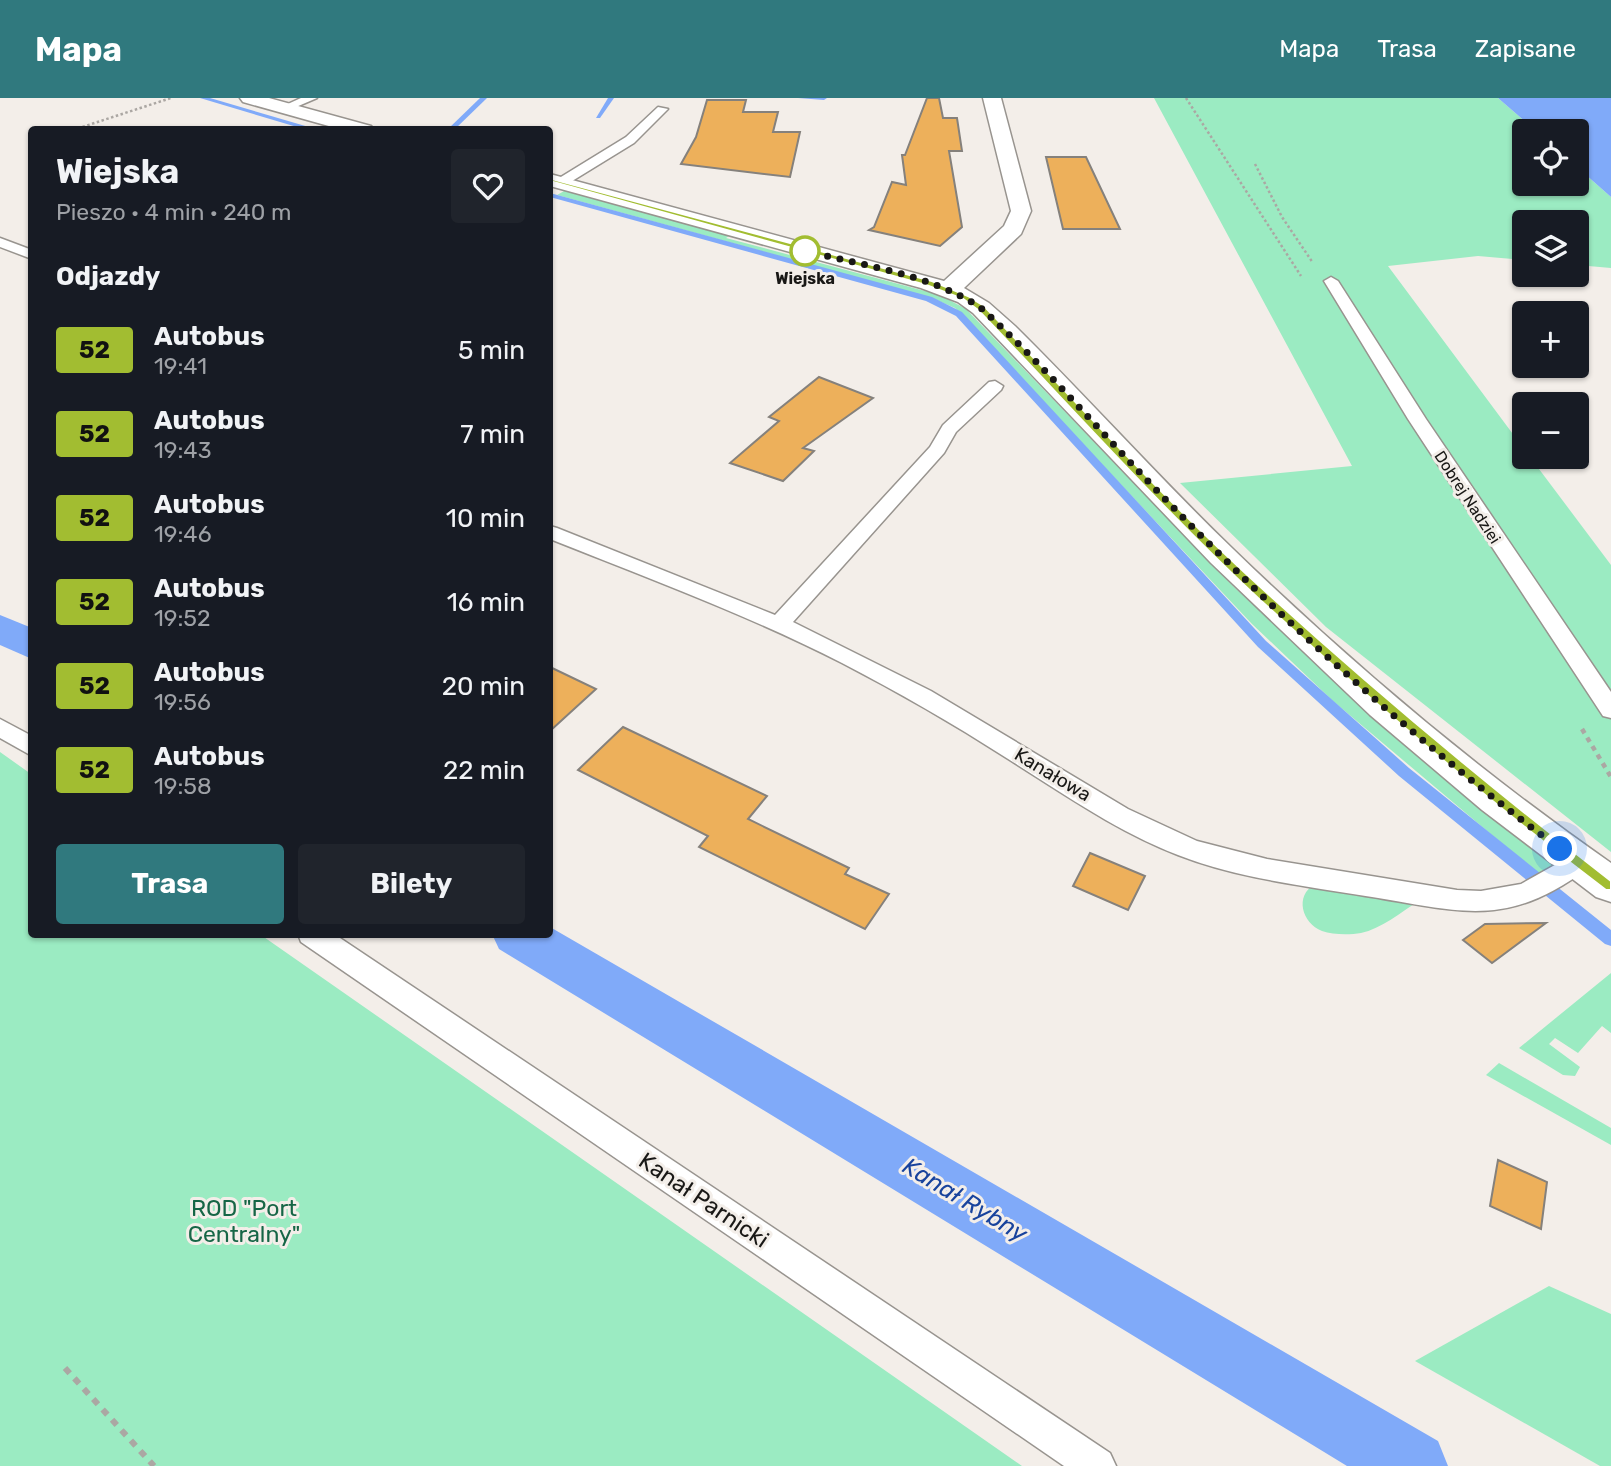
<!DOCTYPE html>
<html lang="pl">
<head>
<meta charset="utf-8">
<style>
  :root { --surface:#171b24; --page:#20242c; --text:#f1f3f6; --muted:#9ea1a6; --accent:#30797e }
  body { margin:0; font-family:Rubik,sans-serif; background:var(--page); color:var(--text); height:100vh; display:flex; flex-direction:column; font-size:26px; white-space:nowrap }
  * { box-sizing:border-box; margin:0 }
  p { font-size:23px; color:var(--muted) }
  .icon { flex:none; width:38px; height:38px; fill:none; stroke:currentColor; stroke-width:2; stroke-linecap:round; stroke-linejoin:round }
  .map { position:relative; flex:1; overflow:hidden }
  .drawer { position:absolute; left:28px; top:28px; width:525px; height:812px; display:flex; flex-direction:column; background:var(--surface); border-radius:7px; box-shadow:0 2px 5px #0004 }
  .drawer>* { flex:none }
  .badge { padding:0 14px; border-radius:5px; font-size:24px; line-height:46px }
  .controls { position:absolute; left:1512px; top:21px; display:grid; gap:14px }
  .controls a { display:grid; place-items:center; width:77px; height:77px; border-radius:7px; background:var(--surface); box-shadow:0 2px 5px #0004; font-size:35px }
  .you { position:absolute; width:35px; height:35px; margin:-18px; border:5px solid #fff; border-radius:50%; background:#1a73e8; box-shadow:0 0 0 10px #1a73e833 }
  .map>.badge { position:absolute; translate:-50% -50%; box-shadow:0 0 0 4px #fff }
  h2 { padding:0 28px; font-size:26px; line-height:63px }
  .round { display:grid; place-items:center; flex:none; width:74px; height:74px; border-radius:7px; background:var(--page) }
  .headline { display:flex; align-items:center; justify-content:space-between; height:119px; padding:0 28px }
  h1 { font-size:33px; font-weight:700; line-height:52px }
  .button { display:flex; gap:14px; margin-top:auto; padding:14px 28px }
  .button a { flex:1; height:80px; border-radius:7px; background:var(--accent); color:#fff; font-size:28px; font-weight:700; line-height:80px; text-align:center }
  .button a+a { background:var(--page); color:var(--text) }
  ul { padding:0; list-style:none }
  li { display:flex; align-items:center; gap:21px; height:84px; padding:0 28px }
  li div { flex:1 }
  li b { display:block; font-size:26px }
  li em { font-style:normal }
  li .badge { min-width:77px; font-weight:700; text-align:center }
  header { display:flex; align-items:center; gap:42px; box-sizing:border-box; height:98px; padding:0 35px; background:var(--accent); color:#fff }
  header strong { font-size:33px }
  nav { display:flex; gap:38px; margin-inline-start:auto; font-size:24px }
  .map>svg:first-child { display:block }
  .green { fill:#9bebc2 }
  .water { fill:#80aaf9 }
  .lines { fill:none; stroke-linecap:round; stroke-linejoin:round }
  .stream { fill:#80aaf9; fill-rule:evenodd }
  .canal { fill:#80aaf9; fill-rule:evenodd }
  .building { fill:#edb05b; stroke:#85817c; stroke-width:2 }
  .lane-casing { stroke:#98948f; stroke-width:3 }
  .street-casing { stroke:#98948f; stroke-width:3 }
  .path-far2 { stroke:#aba7a3; stroke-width:2.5; stroke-dasharray:2.5 2.5; stroke-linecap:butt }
  .path-far1 { stroke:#aba7a3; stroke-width:4.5; stroke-dasharray:5 5; stroke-linecap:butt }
  .path { stroke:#aba7a3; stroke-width:6; stroke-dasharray:7 7; stroke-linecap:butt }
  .lane { fill:#fff; fill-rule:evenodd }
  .street { fill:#fff; fill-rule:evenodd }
  .line { fill:#a2bd31; stroke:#fff; stroke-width:2 }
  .walk { stroke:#191816; stroke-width:7; stroke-dasharray:0 12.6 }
  .stop-dot { fill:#fff; stroke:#a2bd31; stroke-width:3.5 }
  .labels { text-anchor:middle; stroke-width:6; stroke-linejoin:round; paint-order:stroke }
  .far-stop-label { font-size:16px; font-weight:bold; fill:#191816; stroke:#f3eee9 }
  .far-street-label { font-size:16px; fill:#191816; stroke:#f3eee9 }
  .street-label { font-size:19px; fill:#191816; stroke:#f3eee9 }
  .near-street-label { font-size:23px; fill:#191816; stroke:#f3eee9 }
  .near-park-label { font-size:23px; fill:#166646; stroke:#f3eee9 }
  .near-water-label { font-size:24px; font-style:italic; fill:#18439d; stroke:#f3eee9 }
</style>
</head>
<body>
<header>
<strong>Mapa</strong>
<nav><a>Mapa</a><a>Trasa</a><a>Zapisane</a></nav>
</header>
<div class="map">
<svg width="1611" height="1368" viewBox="0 0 1611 1368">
  <rect width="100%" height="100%" fill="#f3eee9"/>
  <g class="green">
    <path d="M1154,0H1498L1536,33H1524V86H1577V69L1611,99V170L1577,167V124H1524V162L1478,158L1388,168L1524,351V359H1530L1611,467V754L1326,529L1180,385L1352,368Z"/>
    <path d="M566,92L729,138L726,140L940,197L966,211L1234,489L1445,677L1555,769L1538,776L1333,603L1252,526L955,210L932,200L557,97Z"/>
    <path d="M0,654L31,676L32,836L261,837L1022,1368H0Z"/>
    <path d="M1315,786L1419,803C1401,814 1381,831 1361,835C1350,837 1333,837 1322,833C1302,825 1294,798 1315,786Z"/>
    <path d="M1611,875V935L1602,928L1578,955L1555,940L1549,946L1580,969L1575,978L1563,977L1519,950Z"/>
    <path d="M1499,965L1611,1030V1047L1486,977Z"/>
    <path d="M1549,1188L1611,1216V1368H1600L1415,1263Z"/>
  </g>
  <path class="water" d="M1498,0H1611V99L1577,69V33H1536Z"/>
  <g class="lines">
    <g class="stream">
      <path d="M200,0H210L319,32H307Z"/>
      <path d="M480,0H487L454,32H447Z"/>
      <path d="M608,0H614L600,20H596Z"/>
      <path d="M798,0H827L824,2Z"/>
      <path d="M550,95L932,199L962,214L1266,543L1409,670L1611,832V848L1605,846L1399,678L1258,549L956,218L926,203L550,99Z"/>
    </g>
    <g class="canal">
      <path d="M0,517L32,530V561L0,547Z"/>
      <path d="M550,829L1438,1343L1448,1368H1347L499,851L492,836H550Z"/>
    </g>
  </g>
  <g class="building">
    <path d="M927,0H939L943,20H957L962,53H949L962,129L940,148L869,132L874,129L892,84L906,87L902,57H905Z"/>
    <path d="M707,2H746L743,14H778L773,34H800L790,79L681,66L696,39Z"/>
    <path d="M1046,59H1086L1120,131H1063Z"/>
    <path d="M819,279L873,300L803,350L814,353L783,383L730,365L779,323L769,319Z"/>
    <path d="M550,569L596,591L550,633Z"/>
    <path d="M623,629L767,698L748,721L849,770L845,776L889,796L865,831L699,749L708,738L578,672Z"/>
    <path d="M1090,755L1145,778L1128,812L1073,788Z"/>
    <path d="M1546,825L1492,865L1463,842L1485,826Z"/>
    <path d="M1498,1062L1547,1084L1541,1131L1490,1108Z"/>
  </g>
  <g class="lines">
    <defs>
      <g id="lane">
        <path d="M301,0H317L289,12L279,10Z"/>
        <path d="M658,9L668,11L634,45L564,88H556V82L626,39Z"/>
        <path d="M0,140L32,152V161L0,149Z"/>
        <path d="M1331,179L1338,183L1426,321L1611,594V620L1603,618L1408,321L1324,183Z"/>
        <path d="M995,283L1003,288L1001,292L956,334L944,355L793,524L931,593L1128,711L1197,743L1267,761L1457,792L1481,793L1521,786L1578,754L1587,757L1591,764L1587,771C1507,830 1463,814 1372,799C1306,788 1240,781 1178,757C1116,733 1061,694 1005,659C952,625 898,594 842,565C748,517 648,480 550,441V428L557,430L775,517L930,349L943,327L989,284Z"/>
        <path d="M0,621L32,638V658L0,640Z"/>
        <path d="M298,836H334L1110,1355L1116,1368H1064L301,844Z"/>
      </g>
      <g id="street">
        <path d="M240,0H269L371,28L374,32H343L243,4Z"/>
        <path d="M983,0H1001L1031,113L1021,136L964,190L989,205L1015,228C1089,301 1158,379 1233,451C1351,565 1476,671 1611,765V804L1596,799L1482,712L1370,617L1211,465L973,215L958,204L921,190L550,88V76L944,183L1004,128L1011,113Z"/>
      </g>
    </defs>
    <use href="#lane" class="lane-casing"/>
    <use href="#street" class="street-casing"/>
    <g class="path-far2">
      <path d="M1186,0L1301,178"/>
      <path d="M73,32L171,0"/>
      <path d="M1255,66L1282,119L1313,165"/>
    </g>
    <path class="path-far1" d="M1582,631L1611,679"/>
    <path class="path" d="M65,1270L154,1368"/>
    <use href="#lane" class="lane"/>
    <use href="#street" class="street"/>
  </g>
  <path class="line" d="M552,81L932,183L968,198L984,208C1077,304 1167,405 1266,494C1378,596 1495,693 1611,783V792H1606C1485,701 1370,602 1258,500C1160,409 1070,308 978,212L963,201L926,187L546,82Z"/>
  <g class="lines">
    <path class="walk" d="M805,153L798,151C858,167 929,175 981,210C1049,272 1108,343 1172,408C1291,531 1422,648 1560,751"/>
  </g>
  <circle class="stop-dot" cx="805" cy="153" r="14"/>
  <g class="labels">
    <g class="far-stop-label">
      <text x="805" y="186">Wiejska</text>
    </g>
    <g class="far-street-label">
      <text transform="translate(1468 399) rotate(57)" y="6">Dobrej Nadziei</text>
    </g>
    <g class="street-label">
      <text transform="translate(1053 676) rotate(31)" y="7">Kanałowa</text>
    </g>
    <g class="near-street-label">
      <text transform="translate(704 1102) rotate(34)" y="8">Kanał Parnicki</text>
    </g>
    <g class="near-park-label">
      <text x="244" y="1118">ROD "Port<tspan x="244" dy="26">Centralny"</tspan></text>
    </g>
    <g class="near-water-label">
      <text transform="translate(965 1102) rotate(31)" y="8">Kanał Rybny</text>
    </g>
  </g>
</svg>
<div class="controls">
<a><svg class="icon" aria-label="locate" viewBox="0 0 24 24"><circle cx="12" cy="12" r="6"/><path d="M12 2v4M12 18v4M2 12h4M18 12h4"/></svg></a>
<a><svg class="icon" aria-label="layers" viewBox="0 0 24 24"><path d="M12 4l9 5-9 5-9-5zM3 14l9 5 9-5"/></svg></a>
<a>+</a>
<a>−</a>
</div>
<div class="you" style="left:1560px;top:751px"></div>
<section class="drawer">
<div class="headline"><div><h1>Wiejska</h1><p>Pieszo · 4 min · 240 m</p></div><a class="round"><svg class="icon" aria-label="heart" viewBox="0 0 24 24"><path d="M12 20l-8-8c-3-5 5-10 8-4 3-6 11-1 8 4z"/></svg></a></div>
<h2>Odjazdy</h2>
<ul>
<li><span class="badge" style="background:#a2bd31;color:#111">52</span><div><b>Autobus</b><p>19:41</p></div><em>5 min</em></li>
<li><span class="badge" style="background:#a2bd31;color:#111">52</span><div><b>Autobus</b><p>19:43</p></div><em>7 min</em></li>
<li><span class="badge" style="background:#a2bd31;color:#111">52</span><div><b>Autobus</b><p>19:46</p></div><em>10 min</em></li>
<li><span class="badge" style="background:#a2bd31;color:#111">52</span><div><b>Autobus</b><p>19:52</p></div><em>16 min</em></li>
<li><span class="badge" style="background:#a2bd31;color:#111">52</span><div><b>Autobus</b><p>19:56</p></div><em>20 min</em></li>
<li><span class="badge" style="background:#a2bd31;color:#111">52</span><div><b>Autobus</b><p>19:58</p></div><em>22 min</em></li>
</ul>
<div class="button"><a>Trasa</a><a>Bilety</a></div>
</section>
</div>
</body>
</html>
